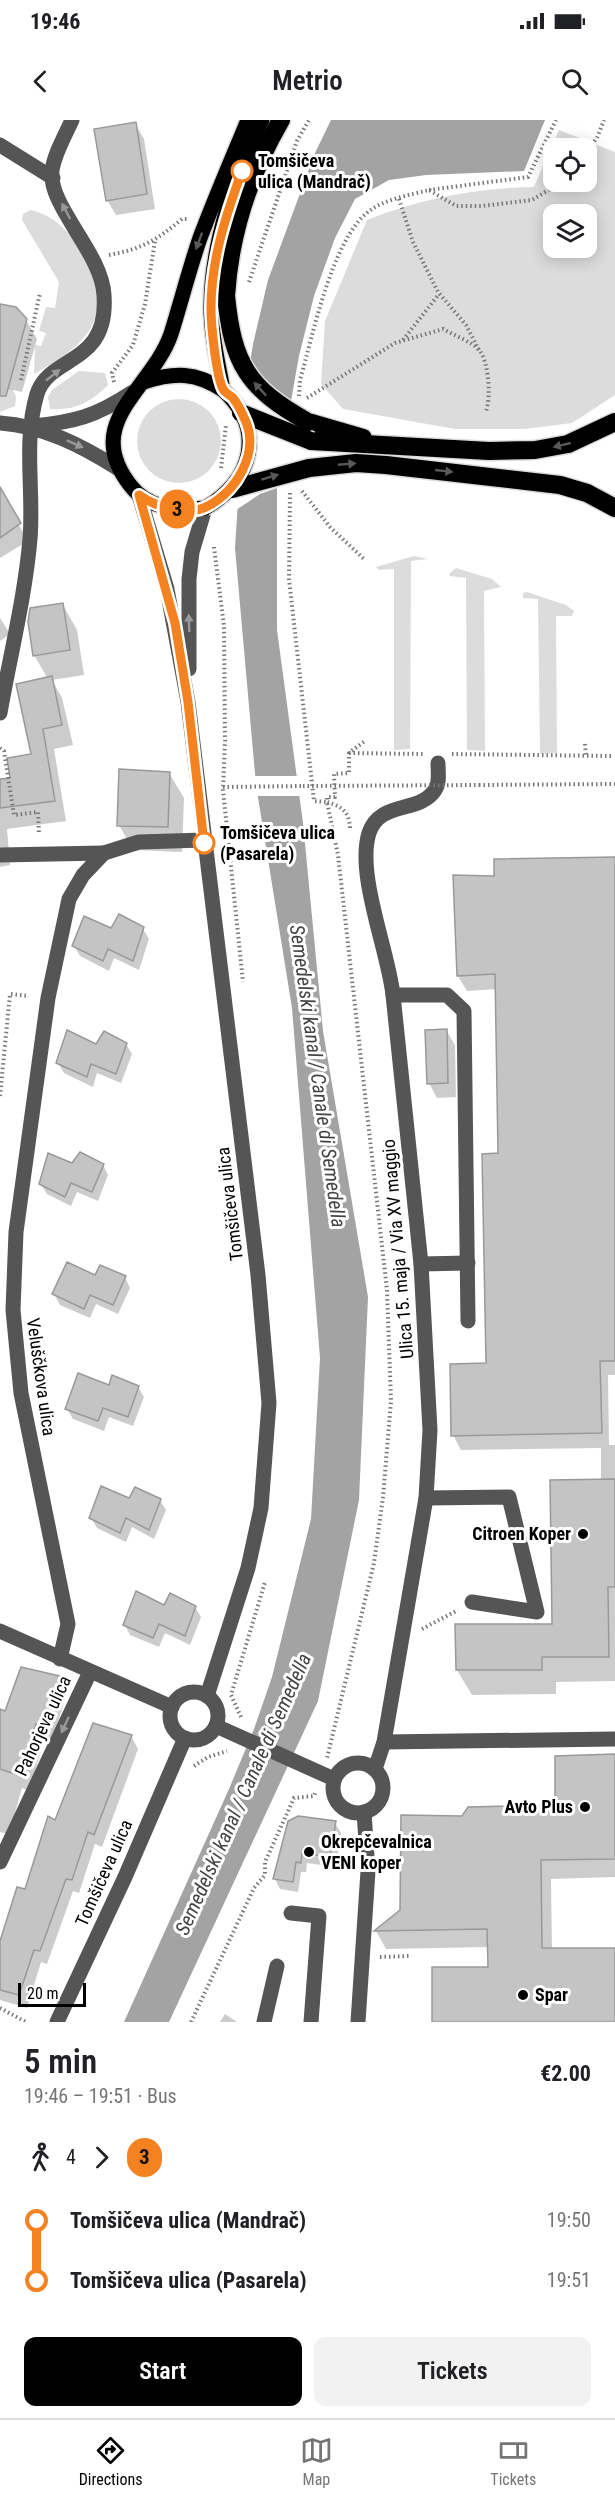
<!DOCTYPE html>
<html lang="en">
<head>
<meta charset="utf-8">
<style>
  :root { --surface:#fff; --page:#f2f2f2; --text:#202124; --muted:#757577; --line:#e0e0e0; --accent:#000 }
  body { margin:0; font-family:"Roboto Condensed",sans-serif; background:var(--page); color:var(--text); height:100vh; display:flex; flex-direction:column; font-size:22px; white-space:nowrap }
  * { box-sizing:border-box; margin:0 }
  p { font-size:20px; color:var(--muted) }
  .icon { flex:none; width:33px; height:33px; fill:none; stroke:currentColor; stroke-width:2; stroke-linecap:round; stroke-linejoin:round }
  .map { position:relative; height:1902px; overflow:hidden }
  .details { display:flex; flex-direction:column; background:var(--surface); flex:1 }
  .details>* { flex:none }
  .badge { padding:0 12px; border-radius:20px; font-size:21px; line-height:39px }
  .controls { position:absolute; left:543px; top:18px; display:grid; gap:12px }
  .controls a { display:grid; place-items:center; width:54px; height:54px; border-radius:12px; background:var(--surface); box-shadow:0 3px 15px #0003; font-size:30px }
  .scale { position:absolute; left:18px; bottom:15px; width:68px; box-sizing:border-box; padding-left:6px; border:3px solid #000; border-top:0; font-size:16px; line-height:21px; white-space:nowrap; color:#000; -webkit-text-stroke:4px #fff; paint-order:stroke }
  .map>.badge { position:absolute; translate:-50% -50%; box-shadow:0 0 0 3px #fff }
  .legs { display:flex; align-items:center; gap:9px; height:66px; padding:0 24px; font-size:20px }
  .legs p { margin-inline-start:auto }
  .head { display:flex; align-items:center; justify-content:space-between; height:102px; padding:0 24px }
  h1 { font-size:33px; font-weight:600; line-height:45px }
  .action { display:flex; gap:12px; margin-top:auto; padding:12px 24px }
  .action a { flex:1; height:69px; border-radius:12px; background:var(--accent); color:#fff; font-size:24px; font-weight:600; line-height:69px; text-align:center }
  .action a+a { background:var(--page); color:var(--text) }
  ul { padding:0 24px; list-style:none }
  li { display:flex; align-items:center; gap:21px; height:60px; font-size:22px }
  li i { display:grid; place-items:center; width:9px; height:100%; margin:0 8px; background:currentColor }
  li i::after { content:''; width:15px; height:15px; margin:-8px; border:4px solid; border-radius:50%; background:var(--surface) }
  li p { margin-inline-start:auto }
  li:first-child i { background:linear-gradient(#0000 50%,currentColor 0) }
  li:last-child i { background:linear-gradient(currentColor 50%,#0000 0) }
  .status { display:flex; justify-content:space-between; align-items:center; height:42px; padding:0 30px; background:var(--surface); direction:ltr }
  .status svg { height:16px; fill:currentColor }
  header { display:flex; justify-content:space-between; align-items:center; height:78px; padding:0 24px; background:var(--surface); font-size:27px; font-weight:600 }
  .dock { display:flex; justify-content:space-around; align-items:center; height:84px; border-top:2px solid var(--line); background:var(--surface); font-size:16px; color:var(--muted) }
  .dock a { display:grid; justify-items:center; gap:3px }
  .dock .current { color:var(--accent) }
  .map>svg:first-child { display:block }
  .green { fill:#dcdcdc; fill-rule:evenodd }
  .water { fill:#a3a3a3 }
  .pier { fill:#fff }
  .shadow { fill:#0003 }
  .building { fill:#c4c4c4; stroke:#999; stroke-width:1.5 }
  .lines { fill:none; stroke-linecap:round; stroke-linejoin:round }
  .major-casing { stroke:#dbdbdb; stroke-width:18 }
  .highway-casing { stroke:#dbdbdb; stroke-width:21 }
  .path { stroke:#777; stroke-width:4; stroke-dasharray:1.5 3; stroke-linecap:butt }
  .minor { stroke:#555; stroke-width:15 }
  .major { stroke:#000; stroke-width:15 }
  .highway { stroke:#000; stroke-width:18 }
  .major-bridge-casing { stroke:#dbdbdb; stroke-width:18; stroke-linecap:butt }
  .highway-bridge-casing { stroke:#dbdbdb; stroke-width:21; stroke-linecap:butt }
  .path-bridge { stroke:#777; stroke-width:4; stroke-dasharray:1.5 3; stroke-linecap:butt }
  .major-bridge { stroke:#000; stroke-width:15 }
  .highway-bridge { stroke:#000; stroke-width:18 }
  .oneway { fill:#999 }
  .oneway2 { fill:#595959 }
  .line-1-casing { stroke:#fff; stroke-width:14 }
  .line-1 { stroke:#f58220; stroke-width:9 }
  .stop-1-dot { fill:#fff; stroke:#f58220; stroke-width:3 }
  .poi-dot { fill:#000; stroke:#fff; stroke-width:2 }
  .labels { text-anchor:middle; stroke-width:6; stroke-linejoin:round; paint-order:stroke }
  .stop-label { font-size:18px; font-weight:bold; fill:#000; stroke:#fff; text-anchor:start }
  .street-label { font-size:18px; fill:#000; stroke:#fff }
  .poi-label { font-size:18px; font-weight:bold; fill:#000; stroke:#fff; text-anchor:end }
  .water-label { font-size:20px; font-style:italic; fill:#444; stroke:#fff }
</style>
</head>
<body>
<div class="status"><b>19:46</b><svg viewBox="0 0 49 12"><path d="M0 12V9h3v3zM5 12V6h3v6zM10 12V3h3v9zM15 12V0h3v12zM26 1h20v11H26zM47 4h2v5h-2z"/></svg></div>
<header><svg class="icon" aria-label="back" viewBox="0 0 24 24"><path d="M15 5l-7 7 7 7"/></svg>Metrio<svg class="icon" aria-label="search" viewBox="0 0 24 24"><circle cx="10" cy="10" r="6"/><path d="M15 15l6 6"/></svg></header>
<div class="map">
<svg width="615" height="1902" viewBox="0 0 615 1902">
  <rect width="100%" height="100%" fill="#fff"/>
  <g class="green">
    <path d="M559,10L615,32V275L572,303L525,309H455L343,289L321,264L325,201L367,100C422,78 475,68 534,67ZM554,28H586V62H554ZM554,94H586V128H554Z"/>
    <path d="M30,90C70,96 108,160 95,198C86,225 57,241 34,254L35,225L41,226L46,213L39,211L46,187L55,188L59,162L22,100L23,94Z"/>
    <path d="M79,251L105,253L108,265C91,282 74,291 50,289L48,277L52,270Z"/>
    <path d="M0,264L13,270L16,277L15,286L0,292Z"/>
    <circle cx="179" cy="321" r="42"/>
    <path d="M414,436L428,439L411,441L410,629L394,630V449L379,450L376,447Z"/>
    <path d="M456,448L492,459L501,467L484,471L485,631L467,630L466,458L450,456L449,454Z"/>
    <path d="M527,472L566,485L574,491L572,496H556L557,633L540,634L538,479L523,478V473Z"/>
  </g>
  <path class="water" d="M331,0H545L524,51L426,55L389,60L355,79L335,118L314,176L299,236L277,359V510L303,703L323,911L368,1177L359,1380L318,1581L169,1902H124L229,1669L254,1609L272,1557L311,1399L320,1238L292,888L256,665L235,428L245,273L253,224L268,160L315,33Z"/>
  <g class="pier">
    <path d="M248,236L262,257L281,275L294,283L280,367L260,374L236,390L242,272Z"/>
    <path d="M252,656H299L302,676H255Z"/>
  </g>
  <g class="shadow">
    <path d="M135,4L144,19L155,89L116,95L107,80Z"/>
    <path d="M0,185L26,200L37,219L22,272L0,267Z"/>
    <path d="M0,371L28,421L0,438Z"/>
    <path d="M63,485L77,510L84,555L52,560L62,578L73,625L54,629L66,701L7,709L10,745L0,747V666L13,665L33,635L48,559L34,535Z"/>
    <path d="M0,498L10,514L0,521Z"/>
    <path d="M169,653L184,678L182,732L133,730L119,705Z"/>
    <path d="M615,738V1255H608L609,1325H615V1561L556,1562V1574L472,1575L457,1550V1506L554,1505L601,1361V1328L461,1330L453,1315L487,1244L499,1035L497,869L467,871L458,856L495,757Z"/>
    <path d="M143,809L149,819L139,850L114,838L109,851L80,836L74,826L112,810Z"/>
    <path d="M446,910L455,925L456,977L437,978L429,963Z"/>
    <path d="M126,924L132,934L121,963L97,953L93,967L64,953L58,943L97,926Z"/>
    <path d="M73,1045H103L108,1055L98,1081L77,1072L71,1086L47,1074L41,1064Z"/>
    <path d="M96,1157H125L130,1168L118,1194L96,1184L90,1198L60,1185L54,1174Z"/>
    <path d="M110,1267H138L144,1277L133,1306L109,1297L104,1311L73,1299L67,1289Z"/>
    <path d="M129,1380H160L166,1390L154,1419L132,1407L126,1422L97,1408L91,1398Z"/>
    <path d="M165,1487H195L201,1497L190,1525L165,1513L159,1527L130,1515L125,1505Z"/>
    <path d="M59,1558L67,1573L52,1621L45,1618L29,1671L22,1668L9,1714L0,1712V1591L6,1593Z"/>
    <path d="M131,1616L138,1629L102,1727L95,1724L79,1773L73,1771L47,1844L41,1842L27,1888L0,1880V1820L26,1771L56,1702Z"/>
    <path d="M615,1635V1757L551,1759L552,1830L615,1829V1902H434L489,1848V1827L386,1829L376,1811L402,1790L463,1697L556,1686Z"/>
    <path d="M289,1702L335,1703L341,1713L336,1747L307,1743L306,1752H301L298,1772L280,1769L275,1759Z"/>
    <path d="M225,1894L237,1902H220Z"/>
  </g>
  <g class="building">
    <path d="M136,2L147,74L106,81L94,9Z"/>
    <path d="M0,184L16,187L27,199L6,276H0Z"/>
    <path d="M0,367L21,403L0,418Z"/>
    <path d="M63,483L70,530L33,536L28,502L30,488Z"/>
    <path d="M52,556L62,605L43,609L55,681L0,688V659L10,658L7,638L31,634L16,564Z"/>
    <path d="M119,649L170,652L168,707L117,706Z"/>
    <path d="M615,737V1241H600L602,1313L451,1316L450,1244L486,1243L482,1034L498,1033L495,854L457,856L453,755L494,756V739Z"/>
    <path d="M119,794L144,807L133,841L108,829L103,841L72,826L84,796L111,808Z"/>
    <path d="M447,909L448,963L427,964L425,910Z"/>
    <path d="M67,910L96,924L104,911L127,923L116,954L91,944L87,957L56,943Z"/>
    <path d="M80,1032L104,1044L92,1072L71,1063L65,1077L39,1064L48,1033L72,1043Z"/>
    <path d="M67,1142L95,1155L100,1145L126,1156L113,1185L90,1175L84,1189L52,1174Z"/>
    <path d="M78,1253L109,1265L112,1255L139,1266L128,1297L103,1288L98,1301L65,1289Z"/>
    <path d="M615,1359V1467H608L609,1537H542V1550H456L455,1504H552L550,1360Z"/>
    <path d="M101,1366L129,1378L135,1367L161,1379L149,1410L126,1398L120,1413L89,1398Z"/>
    <path d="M136,1471L164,1485L170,1473L196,1486L185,1516L159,1504L153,1518L123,1505Z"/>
    <path d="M21,1547L60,1556L43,1607L36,1604L21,1656L0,1649V1589L5,1591Z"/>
    <path d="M93,1603L132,1615L94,1715L88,1712L72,1760L66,1759L40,1831L34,1830L19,1875L0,1870V1821L17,1767L25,1769L48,1696L55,1700Z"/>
    <path d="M615,1634V1739L541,1740L542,1828H615V1902H432V1847H488L487,1809L374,1811L400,1790L401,1695L462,1696L468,1687L555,1685V1636Z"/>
    <path d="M298,1696L336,1701L330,1737L302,1733L301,1743L296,1742L293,1762L273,1759L288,1701Z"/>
  </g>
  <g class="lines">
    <defs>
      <g id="major">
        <path d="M144,262C174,252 196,252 223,270"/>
        <path d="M223,270C218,242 211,215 211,187C211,126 235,54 262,0"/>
        <path d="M205,388C177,391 148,389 130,365C81,302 152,269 171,214C181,182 189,150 200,118C215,78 232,39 248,0"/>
      </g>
      <g id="highway">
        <path d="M226,176C230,112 249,55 281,0"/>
        <path d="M308,302L363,318"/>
        <path d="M311,321L489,331L535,330L568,324L615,302"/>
        <path d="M309,348L356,343L386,345L560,365L587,373L615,388"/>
      </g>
    </defs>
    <use href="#major" class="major-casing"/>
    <use href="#highway" class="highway-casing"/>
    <g class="path">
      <path d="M586,32L597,18L604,0"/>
      <path d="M429,70L528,57L556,0"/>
      <path d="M399,79L413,122L438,172L466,205L479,230"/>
      <path d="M109,135C142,129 157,120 182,99H187"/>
      <path d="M249,162L297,21L309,0"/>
      <path d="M403,220L439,174"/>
      <path d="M21,260L40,173"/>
      <path d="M114,262L112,253L133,225L145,184L155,121"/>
      <path d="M299,276L300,260C313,215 332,120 368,92C384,79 410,75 429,70L456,86H482L532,80L562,62"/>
      <path d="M307,278L395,223L443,209C453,215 473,222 480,231C489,244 491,277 486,291"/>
      <path d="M221,348L226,305"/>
      <path d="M302,371L330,407L365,440"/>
      <path d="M290,373L289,459L314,681L327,682L338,735L387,1170L391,1281L383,1377L374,1443L327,1638"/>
      <path d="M214,427L224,506L225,620L223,670L243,862"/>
      <path d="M585,624L586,636"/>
      <path d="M0,628L4,631L14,695L38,692L39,715"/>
      <path d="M349,633L423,634"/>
      <path d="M452,634L611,636"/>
      <path d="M479,665L615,664"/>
      <path d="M223,667L303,666"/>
      <path d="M350,708C349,692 343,687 327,682V677H335L334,654L349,653V633L366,620"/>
      <path d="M0,976L10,874L29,876"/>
      <path d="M422,1509L458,1490"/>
      <path d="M241,1597L231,1575L265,1462"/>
      <path d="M194,1646L208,1637L227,1631"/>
      <path d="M380,1837L410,1836"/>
      <path d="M0,1888L26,1902"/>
      <path d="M191,1902L254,1768L265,1755V1742L294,1678L314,1676L316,1671"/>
    </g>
    <g class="minor">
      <path d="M0,25L53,58"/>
      <path d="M0,303C43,306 81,325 117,348"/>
      <path d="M33,306C75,302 96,296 131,273"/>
      <path d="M139,375L167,469L188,582L258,1155L269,1283L261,1388L248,1448L207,1576"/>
      <path d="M189,549V459L192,432L205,388"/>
      <path d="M0,593C10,536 25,477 30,419C34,371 23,321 37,274C50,234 109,246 104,175C102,133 48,86 52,51C54,34 65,16 72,0"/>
      <path d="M0,735L104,733"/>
      <path d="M393,875H447L464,891L468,1201"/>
      <path d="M421,1144L468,1143"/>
      <path d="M426,1378L509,1377L537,1492L472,1482"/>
      <path d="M0,1511L172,1587"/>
      <path d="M60,1539L68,1504L21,1273L13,1190L16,1112L48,878L69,779L83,755L104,733L139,722L204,720"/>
      <circle cx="194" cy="1596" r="24"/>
      <path d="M216,1606L334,1659"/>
      <path d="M384,1622L615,1619"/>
      <circle cx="358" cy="1668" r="25"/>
      <path d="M375,1649L384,1622L426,1378L430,1310L421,1144L393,875C388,830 356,754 369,713C380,680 419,694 435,670C440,663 438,652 438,643"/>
      <path d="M0,1742L90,1552"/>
      <path d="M291,1793L319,1796L311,1902"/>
      <path d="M57,1902L125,1757L185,1618"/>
      <path d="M264,1902L277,1846"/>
      <path d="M358,1902L368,1751L364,1692"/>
    </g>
    <use href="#major" class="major"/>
    <use href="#highway" class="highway"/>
    <defs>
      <path id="major-bridge" d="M205,388C253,361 266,309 223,270"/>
      <g id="highway-bridge">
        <path d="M226,176C233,244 247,268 308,302"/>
        <path d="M241,293L311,321"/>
        <path d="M232,369L309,348"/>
      </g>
    </defs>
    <use href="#major-bridge" class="major-bridge-casing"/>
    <use href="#highway-bridge" class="highway-bridge-casing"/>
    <path class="path-bridge" d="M303,666L479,665"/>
    <use href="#major-bridge" class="major-bridge"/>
    <use href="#highway-bridge" class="highway-bridge"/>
  </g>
  <defs><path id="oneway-solid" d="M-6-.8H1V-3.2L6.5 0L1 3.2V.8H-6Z" transform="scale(1.5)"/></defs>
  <g class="oneway">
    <use href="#oneway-solid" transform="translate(66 91) rotate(-118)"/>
    <use href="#oneway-solid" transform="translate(53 255) rotate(-38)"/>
    <use href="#oneway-solid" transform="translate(75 324) rotate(24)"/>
    <use href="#oneway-solid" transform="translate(189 503) rotate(-92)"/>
    <use href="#oneway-solid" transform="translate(65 1605) rotate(115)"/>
  </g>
  <g class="oneway2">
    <use href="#oneway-solid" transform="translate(199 121) rotate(110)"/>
    <use href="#oneway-solid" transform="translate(260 269) rotate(-133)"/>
    <use href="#oneway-solid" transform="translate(562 325) rotate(167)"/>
    <use href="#oneway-solid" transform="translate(347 344) rotate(-5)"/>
    <use href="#oneway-solid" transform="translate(444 351) rotate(6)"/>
    <use href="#oneway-solid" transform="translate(270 357) rotate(-17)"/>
  </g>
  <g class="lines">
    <defs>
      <path id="line-1" d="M204,723L188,582L175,503L139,375C156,387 188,397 208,386C236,371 259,334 246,302C243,295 238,284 233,278C230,275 225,273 223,269C216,255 211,205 211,188C211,140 226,95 242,51"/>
    </defs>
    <use href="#line-1" class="line-1-casing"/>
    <use href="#line-1" class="line-1"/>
  </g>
  <g class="stop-1-dot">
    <circle cx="242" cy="51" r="10"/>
    <circle cx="204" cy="723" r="10"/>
  </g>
  <g class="poi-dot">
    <circle cx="583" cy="1414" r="6"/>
    <circle cx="585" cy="1687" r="6"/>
    <circle cx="309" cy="1732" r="6"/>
    <circle cx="523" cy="1875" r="6"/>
  </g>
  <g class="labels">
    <g class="stop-label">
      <text x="258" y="47">Tomšičeva<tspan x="258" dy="21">ulica (Mandrač)</tspan></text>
      <text x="220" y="719">Tomšičeva ulica<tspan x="220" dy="21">(Pasarela)</tspan></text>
    </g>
    <g class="street-label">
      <text transform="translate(230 1084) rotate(-97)" y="6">Tomšičeva ulica</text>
      <text transform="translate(398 1129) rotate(-95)" y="6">Ulica 15. maja / Via XV maggio</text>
      <text transform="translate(41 1257) rotate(82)" y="6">Veluščkova ulica</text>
      <text transform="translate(43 1606) rotate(-65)" y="6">Pahorjeva ulica</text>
      <text transform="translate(104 1753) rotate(-66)" y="6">Tomšičeva ulica</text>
    </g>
    <g class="poi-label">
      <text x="571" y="1420">Citroen Koper</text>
      <text x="573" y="1693">Avto Plus</text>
      <text x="321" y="1728" text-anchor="start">Okrepčevalnica<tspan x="321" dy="21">VENI koper</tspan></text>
      <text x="535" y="1881" text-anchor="start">Spar</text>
    </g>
    <g class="water-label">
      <text transform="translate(318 956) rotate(82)" y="7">Semedelski kanal / Canale di Semedella</text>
      <text transform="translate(243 1674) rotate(-66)" y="7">Semedelski kanal / Canale di Semedella</text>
    </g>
  </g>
</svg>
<div class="controls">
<a><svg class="icon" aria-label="locate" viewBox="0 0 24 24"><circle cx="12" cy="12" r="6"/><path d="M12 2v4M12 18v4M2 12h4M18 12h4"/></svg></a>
<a><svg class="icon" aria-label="layers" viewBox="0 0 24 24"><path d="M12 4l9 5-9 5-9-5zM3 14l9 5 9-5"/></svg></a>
</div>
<div class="scale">20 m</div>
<b class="badge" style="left:177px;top:389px;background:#f58220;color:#111">3</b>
</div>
<section class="details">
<div class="head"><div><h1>5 min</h1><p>19:46 – 19:51 · Bus</p></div><b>€2.00</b></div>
<div class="legs"><svg class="icon" aria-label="walk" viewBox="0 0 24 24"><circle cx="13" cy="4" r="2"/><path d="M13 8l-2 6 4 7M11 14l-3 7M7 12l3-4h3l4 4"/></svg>4<svg class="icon" aria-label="forward" viewBox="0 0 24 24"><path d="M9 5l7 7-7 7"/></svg><b class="badge" style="background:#f58220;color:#111">3</b></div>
<ul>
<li><i style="color:#f58220"></i><b>Tomšičeva ulica (Mandrač)</b><p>19:50</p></li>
<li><i style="color:#f58220"></i><b>Tomšičeva ulica (Pasarela)</b><p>19:51</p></li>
</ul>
<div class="action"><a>Start</a><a>Tickets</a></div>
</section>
<nav class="dock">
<a class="current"><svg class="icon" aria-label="directions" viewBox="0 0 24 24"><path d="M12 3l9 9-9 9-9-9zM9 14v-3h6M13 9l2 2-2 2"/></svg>Directions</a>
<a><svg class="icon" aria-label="map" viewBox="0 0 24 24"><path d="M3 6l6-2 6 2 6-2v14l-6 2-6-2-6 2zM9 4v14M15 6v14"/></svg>Map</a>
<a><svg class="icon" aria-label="tickets" viewBox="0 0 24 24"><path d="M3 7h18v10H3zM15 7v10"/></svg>Tickets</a>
</nav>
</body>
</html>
